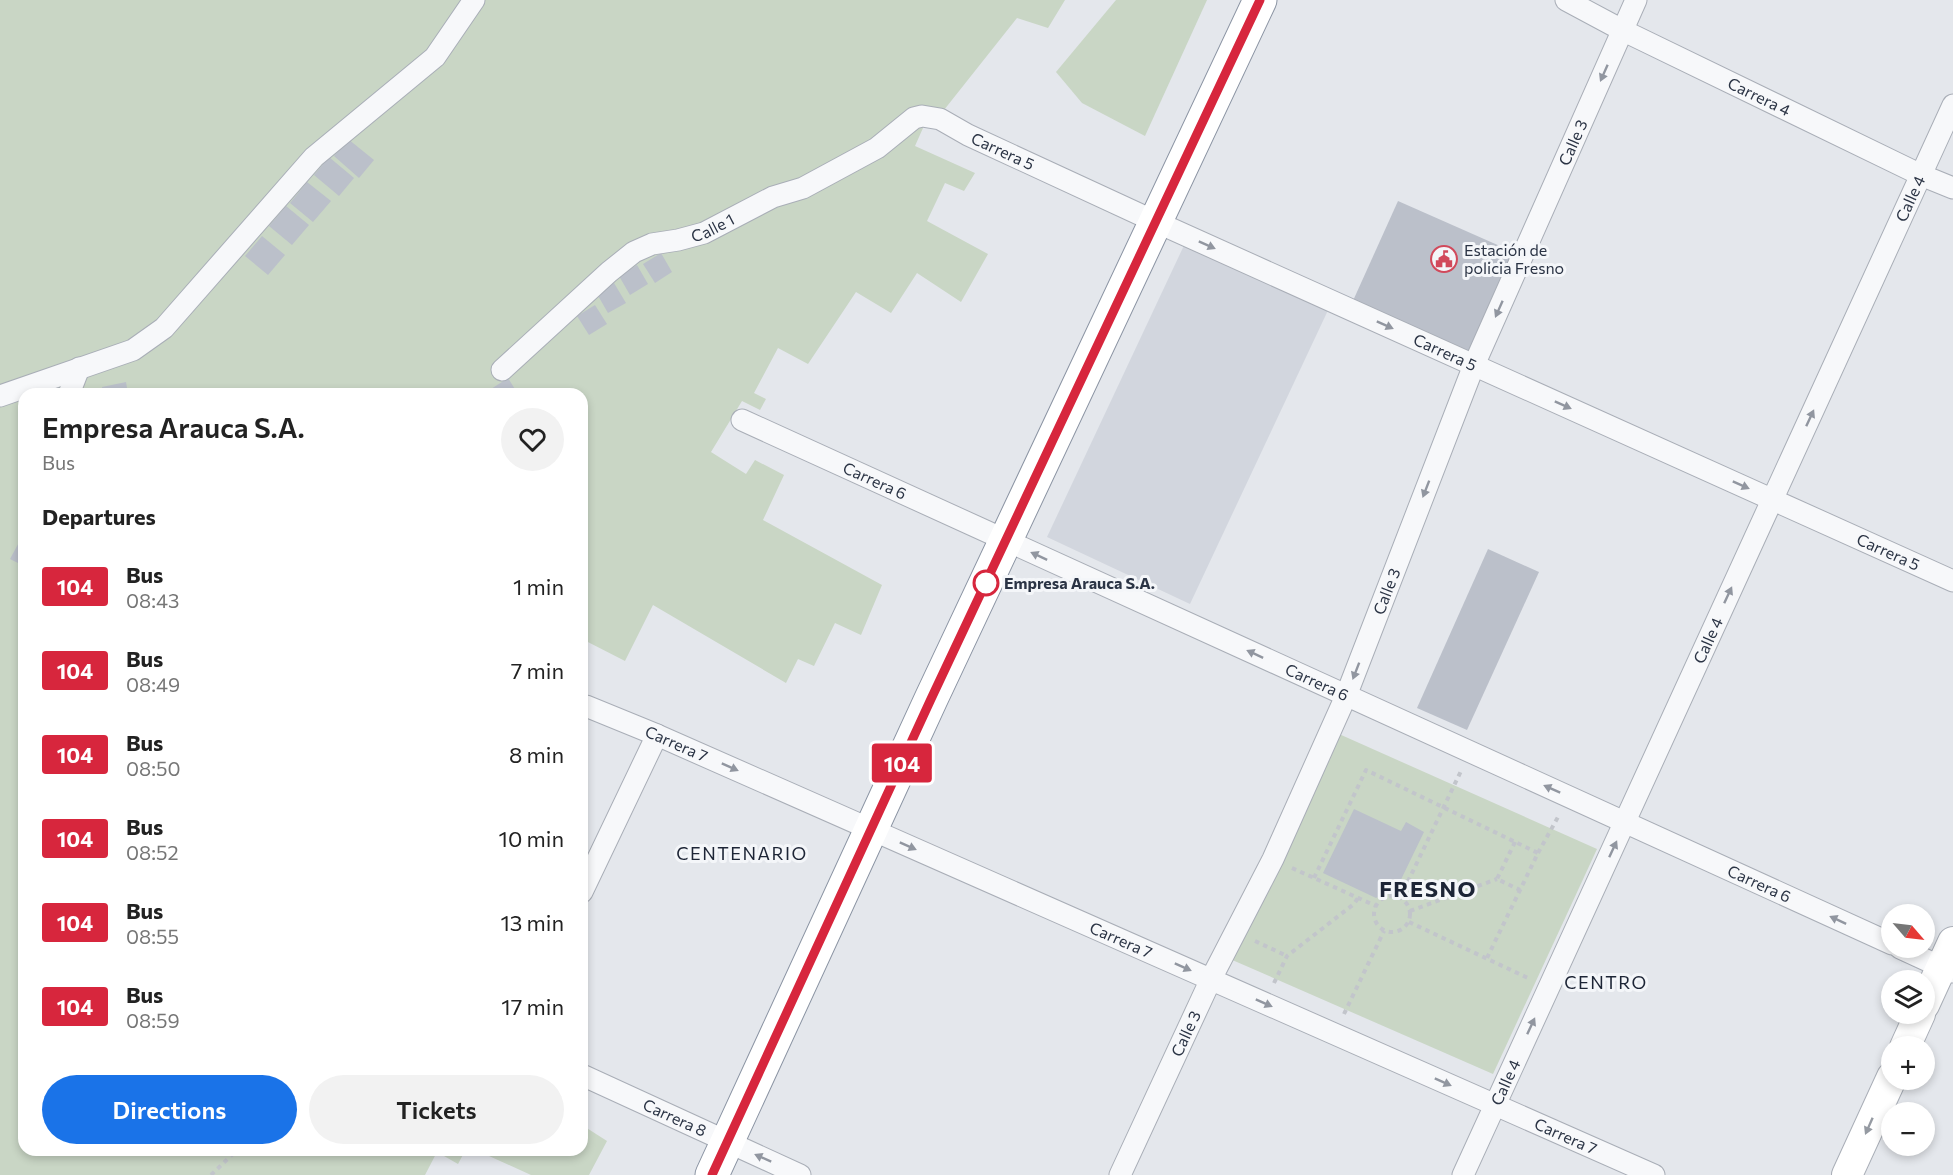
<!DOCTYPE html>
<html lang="en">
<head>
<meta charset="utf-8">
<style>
  :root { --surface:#fff; --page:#f2f2f2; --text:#222; --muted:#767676; --accent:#1a73e8 }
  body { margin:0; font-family:Commissioner,sans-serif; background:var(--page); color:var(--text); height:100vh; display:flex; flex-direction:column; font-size:22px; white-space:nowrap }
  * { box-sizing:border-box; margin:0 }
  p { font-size:20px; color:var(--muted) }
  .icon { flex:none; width:33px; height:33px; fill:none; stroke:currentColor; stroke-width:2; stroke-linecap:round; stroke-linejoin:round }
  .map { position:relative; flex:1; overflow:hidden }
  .panel { position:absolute; left:18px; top:388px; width:570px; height:768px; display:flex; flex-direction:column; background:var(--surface); border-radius:18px; box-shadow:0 3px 9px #0003 }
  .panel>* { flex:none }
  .badge { padding:0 12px; border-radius:4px; font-size:21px; line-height:39px }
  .needle { width:39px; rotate:118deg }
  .tools { position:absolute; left:1881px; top:904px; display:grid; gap:12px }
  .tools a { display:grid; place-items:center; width:54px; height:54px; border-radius:50%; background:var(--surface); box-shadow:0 3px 9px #0003; font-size:30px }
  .map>.badge { position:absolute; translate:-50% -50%; box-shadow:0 0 0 3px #fff }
  h2 { padding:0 24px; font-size:22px; line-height:54px }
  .round { display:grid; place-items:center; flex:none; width:63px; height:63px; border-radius:32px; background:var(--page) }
  .overview { display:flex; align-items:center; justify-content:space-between; height:102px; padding:0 24px }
  h1 { font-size:28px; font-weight:600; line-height:45px }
  .primary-button { display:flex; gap:12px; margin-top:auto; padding:12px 24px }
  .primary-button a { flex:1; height:69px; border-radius:36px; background:var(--accent); color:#fff; font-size:24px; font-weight:600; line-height:69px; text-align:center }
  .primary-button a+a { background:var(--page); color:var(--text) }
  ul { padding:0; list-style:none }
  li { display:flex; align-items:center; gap:18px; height:84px; padding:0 24px }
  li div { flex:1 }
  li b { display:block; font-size:22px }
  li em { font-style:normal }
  li .badge { min-width:66px; font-weight:700; text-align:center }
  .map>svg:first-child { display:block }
  .built { fill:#d2d6de }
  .green { fill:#c9d6c5 }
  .building { fill:#bbc0ca }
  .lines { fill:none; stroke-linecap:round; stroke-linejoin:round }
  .street-casing { stroke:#a9aeb7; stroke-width:23 }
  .secondary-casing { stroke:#a9aeb7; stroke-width:32 }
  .highway-casing { stroke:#8b94a3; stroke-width:35 }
  .path { stroke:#c2c5cb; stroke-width:4; stroke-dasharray:4.5 4.5; stroke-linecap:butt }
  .street { stroke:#f7f8fa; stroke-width:21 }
  .secondary { stroke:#fff; stroke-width:30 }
  .highway { stroke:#fff; stroke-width:33 }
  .oneway { fill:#9196a0 }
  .oneway2 { fill:#959aa2 }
  .line-casing { stroke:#fff; stroke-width:14 }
  .line { stroke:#d7263d; stroke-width:9 }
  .stop-dot { fill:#fff; stroke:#d7263d; stroke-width:3 }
  .labels { text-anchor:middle; stroke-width:6; stroke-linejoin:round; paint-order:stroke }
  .street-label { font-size:16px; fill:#2b3445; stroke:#f4f6f9 }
  .poi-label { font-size:16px; fill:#2b3445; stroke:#f4f6f9; text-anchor:start }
  .stop-label { font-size:16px; font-weight:bold; fill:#2b3445; stroke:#f4f6f9; text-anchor:start }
  .neighbourhood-label { font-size:18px; letter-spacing:1.5px; fill:#1d2536; stroke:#f4f6f9 }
  .district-label { font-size:22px; font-weight:bold; letter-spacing:1.5px; fill:#1d2536; stroke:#f4f6f9 }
</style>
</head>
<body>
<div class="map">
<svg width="1953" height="1175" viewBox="0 0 1953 1175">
  <rect width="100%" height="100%" fill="#e4e7ec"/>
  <path class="built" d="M1187,239L1330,306L1190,604L1047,537Z"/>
  <g class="green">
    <path d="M0,0H1065L1048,28L1017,18L944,110L927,119L915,146L975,173L964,191L945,183L927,221L988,254L961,302L917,273L891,313L856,292L808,364L778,348L754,393L766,399L760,410L742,401L711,452L746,474L755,460L784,475L763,520L882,585L861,635L835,623L814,666L798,659L786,683L653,605L625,661L582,639V394H24V1150L465,1151L458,1164L437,1152L425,1175H0Z"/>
    <path d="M1116,0H1207L1145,136L1082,103L1056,72Z"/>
    <path d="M1339,734L1597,849L1493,1074L1230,959Z"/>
    <path d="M582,1125L607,1141L589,1175H531L478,1151L582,1150Z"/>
  </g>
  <g class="building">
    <path d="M348,139L374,160L359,178L334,156Z"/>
    <path d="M329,157L354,178L339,196L314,175Z"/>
    <path d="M307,182L331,201L313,222L290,203Z"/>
    <path d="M1398,201L1518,254L1471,357L1352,303Z"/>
    <path d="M286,206L309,225L292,245L269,226Z"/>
    <path d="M262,236L285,255L268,275L245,256Z"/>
    <path d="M661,253L672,272L655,283L643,264Z"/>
    <path d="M637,265L648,284L630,295L619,276Z"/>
    <path d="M614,283L626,303L608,313L597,294Z"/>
    <path d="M595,305L607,324L589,335L577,316Z"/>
    <path d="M508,378L518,394H494L491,389Z"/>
    <path d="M126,382L128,394H103L102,387Z"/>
    <path d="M167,390L168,394H152V393Z"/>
    <path d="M24,533V566L10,559Z"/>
    <path d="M1488,549L1539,572L1467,730L1417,708Z"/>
    <path d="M1354,809L1401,831L1406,822L1424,832L1395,892H1387L1376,898L1323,873Z"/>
  </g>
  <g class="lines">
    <defs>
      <g id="street">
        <path id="s1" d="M1566,0L1622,30L1921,175L1953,188"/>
        <path id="s2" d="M502,370L609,272L634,252L652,244L678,240L704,233L773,197L803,188L877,148L914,118L922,116L940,119L968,135L1154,221L1953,581"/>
        <path d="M69,394L79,368"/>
        <path d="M0,396L133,350L164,328L314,157L435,57L474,0"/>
        <path id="s3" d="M742,420L1892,944"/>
        <path id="s4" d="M586,706L657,735L1654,1175"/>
        <path d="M582,892L657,735"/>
        <path d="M1900,948L1952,972"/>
        <path id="s5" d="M582,1075L800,1175"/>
        <path id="s6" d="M1120,1175L1211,979L1273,859L1346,696L1474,365L1636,0"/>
        <path id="s7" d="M1463,1175L1953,105"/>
      </g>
      <g id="secondary">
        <path d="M1924,1005L1953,942"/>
        <path d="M1905,1047L1920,1014"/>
        <path d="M1847,1175L1892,1077"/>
      </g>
      <path id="highway" d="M712,1175L931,699L1260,0"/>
    </defs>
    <use href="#street" class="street-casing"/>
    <use href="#secondary" class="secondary-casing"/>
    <use href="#highway" class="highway-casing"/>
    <g class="path">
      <path d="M1515,842L1497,879L1520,890"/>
      <path d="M1538,853L1558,817"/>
      <path d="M1292,868L1376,906"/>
      <path d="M1314,878L1366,770L1538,853L1487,958"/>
      <circle cx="1392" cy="914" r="18"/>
      <path d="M1400,898L1461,771"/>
      <path d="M1410,911L1497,879"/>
      <path d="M1409,922L1528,978"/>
      <path d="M1255,941L1287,956"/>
      <path d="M1274,983L1287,956L1354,904L1358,898"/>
      <path d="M1344,1014L1384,931"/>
      <path d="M211,1175L237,1150"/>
    </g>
    <use href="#street" class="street"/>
    <use href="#secondary" class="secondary"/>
    <use href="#highway" class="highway"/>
  </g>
  <defs><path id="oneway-solid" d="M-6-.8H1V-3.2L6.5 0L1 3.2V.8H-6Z" transform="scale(1.5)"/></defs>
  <g class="oneway">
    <use href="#oneway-solid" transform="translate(1604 73) rotate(114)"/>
    <use href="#oneway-solid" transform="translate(1207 245) rotate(24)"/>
    <use href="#oneway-solid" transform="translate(1499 309) rotate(114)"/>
    <use href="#oneway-solid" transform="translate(1385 325) rotate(24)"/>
    <use href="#oneway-solid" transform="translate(1563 405) rotate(24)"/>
    <use href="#oneway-solid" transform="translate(1810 418) rotate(-65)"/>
    <use href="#oneway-solid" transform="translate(1741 485) rotate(24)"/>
    <use href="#oneway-solid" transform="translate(1426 489) rotate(111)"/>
    <use href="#oneway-solid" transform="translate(1039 556) rotate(-155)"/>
    <use href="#oneway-solid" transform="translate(1728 595) rotate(-65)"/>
    <use href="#oneway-solid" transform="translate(1255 654) rotate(-155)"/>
    <use href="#oneway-solid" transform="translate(1356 671) rotate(111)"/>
    <use href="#oneway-solid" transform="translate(730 767) rotate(24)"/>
    <use href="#oneway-solid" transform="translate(1552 789) rotate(-156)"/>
    <use href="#oneway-solid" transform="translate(908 846) rotate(24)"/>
    <use href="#oneway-solid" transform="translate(1613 849) rotate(-65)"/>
    <use href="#oneway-solid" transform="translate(1838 920) rotate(-155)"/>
    <use href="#oneway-solid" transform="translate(1183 967) rotate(24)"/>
    <use href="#oneway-solid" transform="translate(1264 1003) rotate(24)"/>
    <use href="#oneway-solid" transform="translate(1531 1026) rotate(-65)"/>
    <use href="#oneway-solid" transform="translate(1443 1082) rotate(24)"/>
    <use href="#oneway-solid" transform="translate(763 1158) rotate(-156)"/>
  </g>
  <use class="oneway2" href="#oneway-solid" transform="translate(1869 1126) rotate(114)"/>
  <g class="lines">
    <defs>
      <path id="line" d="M712,1175L931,699L1260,0"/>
    </defs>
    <use href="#line" class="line-casing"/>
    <use href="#line" class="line"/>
  </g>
  <defs>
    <symbol id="civic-ring" viewBox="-11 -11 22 22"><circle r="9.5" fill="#f4f6f9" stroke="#d1495b" stroke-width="1.5"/><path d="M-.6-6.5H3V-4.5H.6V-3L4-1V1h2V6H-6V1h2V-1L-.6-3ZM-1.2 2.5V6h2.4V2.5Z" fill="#d1495b"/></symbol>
  </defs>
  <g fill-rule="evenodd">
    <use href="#civic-ring" x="1429" y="244" width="30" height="30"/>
  </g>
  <circle class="stop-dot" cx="986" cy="583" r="12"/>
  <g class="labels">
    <g class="street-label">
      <text dy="6" stroke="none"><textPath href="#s1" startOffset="216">Carrera 4</textPath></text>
      <text dy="6" stroke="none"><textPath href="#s6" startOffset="1128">Calle 3</textPath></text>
      <text dy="6" stroke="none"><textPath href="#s2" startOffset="588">Carrera 5</textPath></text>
      <text dy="6" stroke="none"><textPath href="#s7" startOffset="1074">Calle 4</textPath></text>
      <text dy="6" stroke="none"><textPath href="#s2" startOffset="260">Calle 1</textPath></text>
      <text dy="6" stroke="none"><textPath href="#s2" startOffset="1074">Carrera 5</textPath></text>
      <text dy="6" stroke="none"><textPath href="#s3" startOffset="146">Carrera 6</textPath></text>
      <text dy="6" stroke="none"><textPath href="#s2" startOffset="1560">Carrera 5</textPath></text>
      <text dy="6" stroke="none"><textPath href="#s6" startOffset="642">Calle 3</textPath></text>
      <text dy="6" stroke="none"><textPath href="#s7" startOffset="588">Calle 4</textPath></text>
      <text dy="6" stroke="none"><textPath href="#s3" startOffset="632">Carrera 6</textPath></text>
      <text dy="6" stroke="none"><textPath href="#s4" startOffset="98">Carrera 7</textPath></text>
      <text dy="6" stroke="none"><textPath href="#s3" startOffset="1118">Carrera 6</textPath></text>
      <text dy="6" stroke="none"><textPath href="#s4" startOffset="584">Carrera 7</textPath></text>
      <text dy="6" stroke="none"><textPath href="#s6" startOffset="156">Calle 3</textPath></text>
      <text dy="6" stroke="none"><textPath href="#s7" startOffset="102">Calle 4</textPath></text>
      <text dy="6" stroke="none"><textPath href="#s5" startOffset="102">Carrera 8</textPath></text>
      <text dy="6" stroke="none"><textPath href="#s4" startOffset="1070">Carrera 7</textPath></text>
    </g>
    <g class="poi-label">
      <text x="1464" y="256">Estación de<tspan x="1464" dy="18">policia Fresno</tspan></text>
    </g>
    <g class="stop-label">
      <text x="1004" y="589">Empresa Arauca S.A.</text>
    </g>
    <g class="neighbourhood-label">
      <text x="742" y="860">CENTENARIO</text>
      <text x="1606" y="989">CENTRO</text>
    </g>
    <g class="district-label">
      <text x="1428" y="897">FRESNO</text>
    </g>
  </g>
</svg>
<div class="tools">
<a><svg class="needle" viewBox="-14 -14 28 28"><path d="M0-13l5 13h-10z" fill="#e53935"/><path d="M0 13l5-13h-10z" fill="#767676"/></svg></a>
<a><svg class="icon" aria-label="layers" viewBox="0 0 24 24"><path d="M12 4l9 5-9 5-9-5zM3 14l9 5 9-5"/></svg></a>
<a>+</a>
<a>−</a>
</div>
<b class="badge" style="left:902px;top:763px;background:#d7263d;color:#fff">104</b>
<section class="panel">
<div class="overview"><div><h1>Empresa Arauca S.A.</h1><p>Bus</p></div><a class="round"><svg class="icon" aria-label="heart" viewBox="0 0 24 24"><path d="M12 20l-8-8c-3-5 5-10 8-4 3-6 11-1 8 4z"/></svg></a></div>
<h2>Departures</h2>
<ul>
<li><span class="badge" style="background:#d7263d;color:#fff">104</span><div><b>Bus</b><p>08:43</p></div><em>1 min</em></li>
<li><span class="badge" style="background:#d7263d;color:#fff">104</span><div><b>Bus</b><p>08:49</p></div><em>7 min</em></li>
<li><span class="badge" style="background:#d7263d;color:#fff">104</span><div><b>Bus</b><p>08:50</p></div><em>8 min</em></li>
<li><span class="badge" style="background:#d7263d;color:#fff">104</span><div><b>Bus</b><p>08:52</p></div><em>10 min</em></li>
<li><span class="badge" style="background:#d7263d;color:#fff">104</span><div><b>Bus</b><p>08:55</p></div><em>13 min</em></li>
<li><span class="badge" style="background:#d7263d;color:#fff">104</span><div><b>Bus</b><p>08:59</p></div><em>17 min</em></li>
</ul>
<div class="primary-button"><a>Directions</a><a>Tickets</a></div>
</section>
</div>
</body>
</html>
